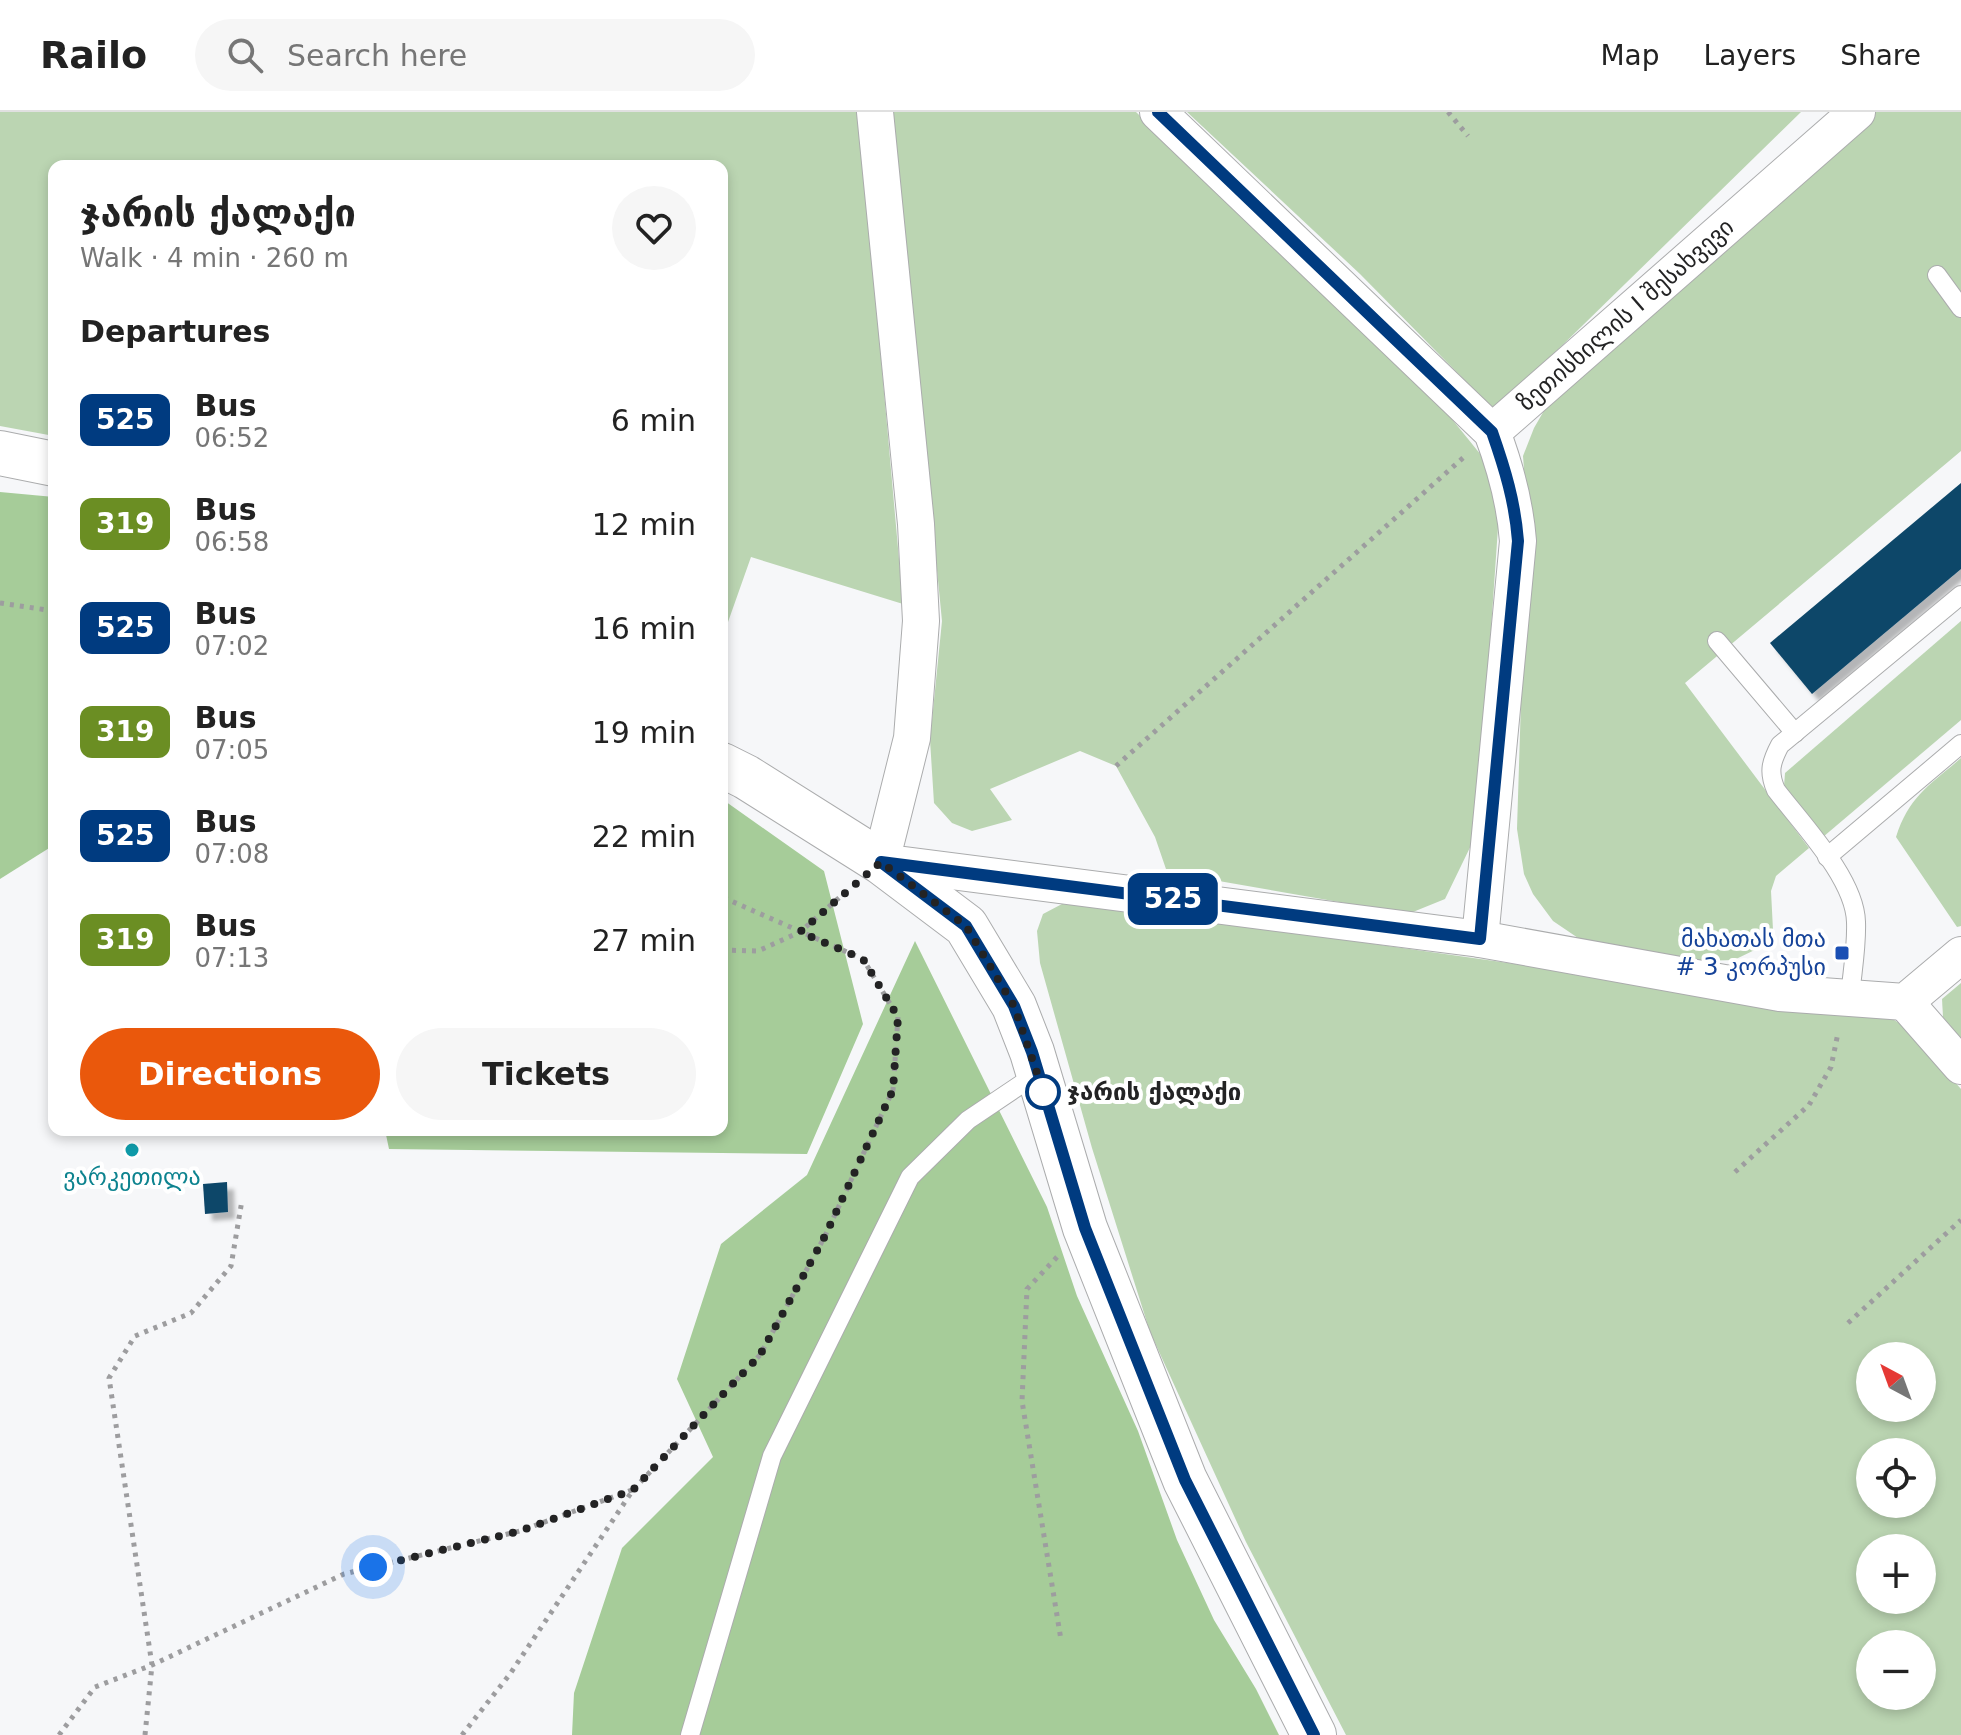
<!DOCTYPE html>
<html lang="en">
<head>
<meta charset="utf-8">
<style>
  :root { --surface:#fff; --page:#f6f6f6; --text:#222; --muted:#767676; --line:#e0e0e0; --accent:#ea580c }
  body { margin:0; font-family:"DejaVu Sans","Noto Sans Georgian",sans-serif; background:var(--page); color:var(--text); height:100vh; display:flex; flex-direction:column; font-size:30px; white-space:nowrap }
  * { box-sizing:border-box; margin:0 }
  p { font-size:26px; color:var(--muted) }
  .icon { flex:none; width:44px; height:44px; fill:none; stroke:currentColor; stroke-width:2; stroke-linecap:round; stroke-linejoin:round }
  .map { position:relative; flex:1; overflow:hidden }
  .sheet { position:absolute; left:48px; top:48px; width:680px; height:976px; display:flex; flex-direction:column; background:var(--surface); border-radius:16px; box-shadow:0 4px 12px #0003 }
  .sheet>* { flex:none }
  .badge { padding:0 16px; border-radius:12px; font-size:28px; line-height:52px }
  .needle { width:52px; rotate:319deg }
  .fabs { position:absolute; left:1856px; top:1230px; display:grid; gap:16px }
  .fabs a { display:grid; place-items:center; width:80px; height:80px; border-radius:50%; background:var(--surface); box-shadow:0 4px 12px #0003; font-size:40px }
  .you { position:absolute; width:40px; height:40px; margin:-20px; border:6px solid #fff; border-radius:50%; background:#1a73e8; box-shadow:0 0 0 12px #1a73e833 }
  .map>.badge { position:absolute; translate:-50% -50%; box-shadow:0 0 0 4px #fff }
  h2 { padding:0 32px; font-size:30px; line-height:72px }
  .round { display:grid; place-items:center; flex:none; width:84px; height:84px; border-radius:42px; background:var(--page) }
  .summary { display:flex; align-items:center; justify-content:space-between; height:136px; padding:0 32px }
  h1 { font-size:38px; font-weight:700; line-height:60px }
  .cta { display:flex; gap:16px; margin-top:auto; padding:16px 32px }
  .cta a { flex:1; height:92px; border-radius:48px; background:var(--accent); color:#fff; font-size:32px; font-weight:700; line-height:92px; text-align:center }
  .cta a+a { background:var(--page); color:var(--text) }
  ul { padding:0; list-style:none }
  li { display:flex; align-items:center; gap:24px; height:104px; padding:0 32px }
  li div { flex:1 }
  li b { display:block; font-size:30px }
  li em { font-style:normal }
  li .badge { min-width:88px; font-weight:700; text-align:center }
  header { display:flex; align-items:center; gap:48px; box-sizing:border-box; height:112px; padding:0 40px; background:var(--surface); border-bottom:2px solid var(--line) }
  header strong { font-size:38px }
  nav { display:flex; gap:44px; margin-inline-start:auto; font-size:28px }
  .search { width:560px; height:72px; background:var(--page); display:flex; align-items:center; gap:20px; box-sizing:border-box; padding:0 28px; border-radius:44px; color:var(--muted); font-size:30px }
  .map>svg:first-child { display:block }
  .green { fill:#bbd5b2; fill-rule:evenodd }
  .forest { fill:#a6cc99 }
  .building { fill:#0e4769; filter:url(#shadow) }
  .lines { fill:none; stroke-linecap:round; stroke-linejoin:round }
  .lane-casing { stroke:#abacad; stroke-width:20 }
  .street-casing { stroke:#abacad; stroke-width:38 }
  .secondary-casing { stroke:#abacad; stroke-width:46 }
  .path { stroke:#9d9d9f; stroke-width:5; stroke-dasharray:4 6; stroke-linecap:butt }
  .lane { stroke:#fff; stroke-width:18 }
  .street { stroke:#fff; stroke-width:36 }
  .secondary { stroke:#fff; stroke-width:44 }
  .line-casing { stroke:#fff; stroke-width:18 }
  .line { stroke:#003b80; stroke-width:12 }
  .walk { stroke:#232324; stroke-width:8; stroke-dasharray:0 14.4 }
  .transit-dot { fill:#1a4fb4; stroke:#fff; stroke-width:3 }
  .stop-dot { fill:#fff; stroke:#003b80; stroke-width:4 }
  .culture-dot { fill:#0f9aa8; stroke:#fff; stroke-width:3 }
  .labels { text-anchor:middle; stroke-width:8; stroke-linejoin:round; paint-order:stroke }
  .street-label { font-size:24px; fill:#232324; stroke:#fff }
  .transit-label { font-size:24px; fill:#164399; stroke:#fff; text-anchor:end }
  .stop-label { font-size:24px; font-weight:bold; fill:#232324; stroke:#fff; text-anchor:start }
  .culture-label { font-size:24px; fill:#0d838f; stroke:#fff }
</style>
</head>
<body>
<header>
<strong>Railo</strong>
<div class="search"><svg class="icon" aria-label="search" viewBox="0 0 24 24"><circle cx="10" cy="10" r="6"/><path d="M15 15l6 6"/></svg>Search here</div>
<nav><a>Map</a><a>Layers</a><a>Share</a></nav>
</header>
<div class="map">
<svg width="1961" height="1623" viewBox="0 0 1961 1623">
  <defs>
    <filter id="shadow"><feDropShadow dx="7" dy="7" stdDeviation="2" flood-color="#0004"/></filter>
  </defs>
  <rect width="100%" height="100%" fill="#f6f7f9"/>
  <g class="green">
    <path d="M0,0H859L903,492L751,445L722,527V54H54V324L0,314Z"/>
    <path d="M892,0H1136L1447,301L1481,343L1499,401L1477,721L1445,787L1408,802L1167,760L1155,725L1116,654L1080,639L990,677L1012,708L972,719L952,711L934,691L930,628L942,509Z"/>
    <path d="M1187,0H1801L1495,299L1360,162Z"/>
    <path d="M1858,0H1961V339L1685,571L1809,736L1776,764L1771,779L1773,818L1765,833L1734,848L1702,849L1584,830L1553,809L1533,782L1524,762L1517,717L1527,398L1523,344L1534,316L1549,290Z"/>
    <path d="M1961,509V608L1823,725L1788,681L1784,674L1785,661Z"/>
    <path d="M1961,646V814L1957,815L1896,725C1909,684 1930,673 1961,646Z"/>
    <path d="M1062,792L1134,798L1889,905L1906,915L1961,977V1623H1346L1246,1430L1150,1220L1092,1036L1040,851L1037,819L1043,802ZM1870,1244H1922V1296H1870ZM1870,1340H1922V1392H1870ZM1870,1436H1922V1488H1870ZM1870,1532H1922V1584H1870Z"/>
    <path d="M1961,871V927L1943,905L1942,887Z"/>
  </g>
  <g class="forest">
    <path d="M0,380L54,385V733L0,767Z"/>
    <path d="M722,687L824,759L863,912L807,1042L389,1037L385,1018H722Z"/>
    <path d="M915,829L1047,1095L1077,1184L1138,1319L1177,1428L1214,1508L1256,1577L1279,1623H572L574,1581L622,1436L713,1345L677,1267L721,1132L807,1063Z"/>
  </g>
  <g class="building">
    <path d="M1961,371V457L1812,582L1770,531Z"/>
    <path d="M227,1070L228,1100L205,1102L203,1072Z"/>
  </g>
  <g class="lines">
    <defs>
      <g id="lane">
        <path d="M1937,163L1961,196"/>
        <path d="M1717,529L1795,621"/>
        <path d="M1827,745L1961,632"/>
        <path d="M1850,885C1852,861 1857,835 1856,810C1855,767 1802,712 1776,678C1768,660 1771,650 1780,633L1961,483"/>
        <path d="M690,1623L772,1344L910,1065L968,1008L1038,961"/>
      </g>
      <g id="street">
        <path d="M875,0L916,412L921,509L912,626L881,750L1480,827L1780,881L1905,890L1961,843"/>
        <path d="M1158,0L1492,320C1506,357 1515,390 1518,429L1480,827"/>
        <path id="s1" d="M1492,320L1857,0"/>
        <path d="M1905,890L1961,954"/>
      </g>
      <g id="secondary">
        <path d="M0,341L54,352"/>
        <path d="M722,653L746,665L881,750L966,814L1014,894L1032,940L1085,1116L1185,1368L1314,1623"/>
      </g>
    </defs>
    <use href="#lane" class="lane-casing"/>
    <use href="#street" class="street-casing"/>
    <use href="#secondary" class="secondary-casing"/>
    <g class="path">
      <path d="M1448,0L1468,24"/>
      <path d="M0,491L54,499"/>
      <path d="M1116,654L1464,345"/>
      <path d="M722,838L758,839L800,820L849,777"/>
      <path d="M1735,1060L1809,993L1831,955L1838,921"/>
      <path d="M1057,1145L1027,1177L1022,1289L1061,1528"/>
      <path d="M1848,1211L1961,1108"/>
      <path d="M59,1623L95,1575L152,1553L344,1462L520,1419L632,1378"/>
      <path d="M145,1623L152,1553L109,1266L135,1224L191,1201L231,1154L242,1088"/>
      <path d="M462,1623L510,1562L633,1378L760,1243L825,1124L893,978L898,905L863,847L722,785"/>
    </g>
    <use href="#lane" class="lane"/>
    <use href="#street" class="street"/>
    <use href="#secondary" class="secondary"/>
  </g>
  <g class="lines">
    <defs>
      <path id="line" d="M1158,0L1492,320C1505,357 1515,390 1518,429L1480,827L881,750L966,814L1014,894L1032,940L1085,1116L1185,1368L1314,1623"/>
    </defs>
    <use href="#line" class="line-casing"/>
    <use href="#line" class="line"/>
    <path class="walk" d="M373,1455L520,1419L633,1378L760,1243L825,1124L893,978L898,905L863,847L800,820L881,750L966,814L1014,894L1046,987L1043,980"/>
  </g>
  <rect class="transit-dot" x="1834" y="833" width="16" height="16" rx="4"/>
  <circle class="stop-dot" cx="1043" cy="980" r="16"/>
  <circle class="culture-dot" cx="132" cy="1038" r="8"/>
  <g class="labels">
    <g class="street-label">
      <text dy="8" stroke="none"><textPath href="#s1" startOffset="178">ზეთისხილის I შესახვევი</textPath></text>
    </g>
    <g class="transit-label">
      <text x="1826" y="835">მახათას მთა<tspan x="1826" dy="28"># 3 კორპუსი</tspan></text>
    </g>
    <g class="stop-label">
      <text x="1067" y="988">ჯარის ქალაქი</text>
    </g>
    <g class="culture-label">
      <text x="132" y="1073">ვარკეთილა</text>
    </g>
  </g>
</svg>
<div class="fabs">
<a><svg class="needle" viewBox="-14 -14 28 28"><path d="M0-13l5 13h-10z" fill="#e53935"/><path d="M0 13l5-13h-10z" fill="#767676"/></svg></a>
<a><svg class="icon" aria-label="locate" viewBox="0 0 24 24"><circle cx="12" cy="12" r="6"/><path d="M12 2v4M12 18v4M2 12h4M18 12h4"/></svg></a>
<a>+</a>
<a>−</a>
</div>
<div class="you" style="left:373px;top:1455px"></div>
<b class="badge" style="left:1173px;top:787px;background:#003b80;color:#fff">525</b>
<section class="sheet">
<div class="summary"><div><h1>ჯარის ქალაქი</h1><p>Walk · 4 min · 260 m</p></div><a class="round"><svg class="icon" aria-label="heart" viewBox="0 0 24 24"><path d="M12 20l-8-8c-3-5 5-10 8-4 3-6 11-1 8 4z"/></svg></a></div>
<h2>Departures</h2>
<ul>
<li><span class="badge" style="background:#003b80;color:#fff">525</span><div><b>Bus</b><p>06:52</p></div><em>6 min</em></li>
<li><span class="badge" style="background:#6b8e23;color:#fff">319</span><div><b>Bus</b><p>06:58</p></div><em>12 min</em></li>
<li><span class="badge" style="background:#003b80;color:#fff">525</span><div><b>Bus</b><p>07:02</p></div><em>16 min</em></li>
<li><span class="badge" style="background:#6b8e23;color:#fff">319</span><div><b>Bus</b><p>07:05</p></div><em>19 min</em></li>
<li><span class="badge" style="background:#003b80;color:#fff">525</span><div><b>Bus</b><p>07:08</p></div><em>22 min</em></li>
<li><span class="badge" style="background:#6b8e23;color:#fff">319</span><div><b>Bus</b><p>07:13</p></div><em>27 min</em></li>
</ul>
<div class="cta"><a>Directions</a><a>Tickets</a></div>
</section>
</div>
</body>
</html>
